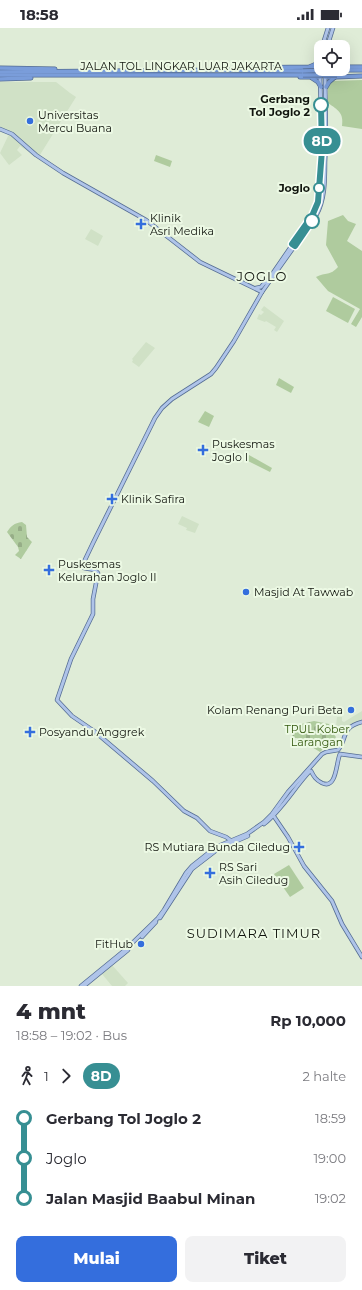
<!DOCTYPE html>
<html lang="id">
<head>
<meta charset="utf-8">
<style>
  :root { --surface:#fff; --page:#f2f2f3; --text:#2b2b33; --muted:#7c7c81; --accent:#346edd }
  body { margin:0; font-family:Montserrat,sans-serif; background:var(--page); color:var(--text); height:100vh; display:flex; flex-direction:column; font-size:15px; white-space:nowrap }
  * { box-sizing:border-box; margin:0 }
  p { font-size:13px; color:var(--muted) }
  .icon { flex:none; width:22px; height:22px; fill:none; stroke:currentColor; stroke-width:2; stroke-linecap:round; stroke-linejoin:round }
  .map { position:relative; height:958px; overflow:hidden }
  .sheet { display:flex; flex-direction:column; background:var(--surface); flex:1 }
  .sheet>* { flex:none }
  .badge { padding:0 8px; border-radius:13px; font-size:14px; line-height:26px }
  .tools { position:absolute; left:314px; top:12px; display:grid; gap:8px }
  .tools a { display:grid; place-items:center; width:36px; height:36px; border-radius:8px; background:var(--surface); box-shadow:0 4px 16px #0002; font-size:20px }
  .map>.badge { position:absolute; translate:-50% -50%; box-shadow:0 0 0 2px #fff }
  .legs { display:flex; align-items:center; gap:6px; height:44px; padding:0 16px; font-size:13px }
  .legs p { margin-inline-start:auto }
  .head { display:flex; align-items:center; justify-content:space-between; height:68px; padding:0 16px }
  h1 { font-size:22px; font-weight:800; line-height:30px }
  .action { display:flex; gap:8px; margin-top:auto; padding:8px 16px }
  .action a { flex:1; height:46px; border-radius:8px; background:var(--accent); color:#fff; font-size:16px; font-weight:800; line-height:46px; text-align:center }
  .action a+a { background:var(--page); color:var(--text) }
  ul { padding:0 16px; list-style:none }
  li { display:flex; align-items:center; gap:14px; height:40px; font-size:15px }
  li i { display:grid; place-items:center; width:6px; height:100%; margin:0 5px; background:currentColor }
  li i::after { content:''; width:10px; height:10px; margin:-5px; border:3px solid; border-radius:50%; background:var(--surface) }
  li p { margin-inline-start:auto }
  li:first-child i { background:linear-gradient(#0000 50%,currentColor 0) }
  li:last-child i { background:linear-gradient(currentColor 50%,#0000 0) }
  .status { display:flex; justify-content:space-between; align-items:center; height:28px; padding:0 20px; background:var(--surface); direction:ltr }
  .status svg { height:11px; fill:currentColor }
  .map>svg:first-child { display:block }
  .built { fill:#d0e1c6 }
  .green { fill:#afcb9e }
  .cemetery { fill:url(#cemetery-stones) }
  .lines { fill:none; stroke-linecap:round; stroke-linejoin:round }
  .major-casing { stroke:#556d93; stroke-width:4.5 }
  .highway-casing { stroke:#556d93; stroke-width:5 }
  .major { stroke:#afc4e9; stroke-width:3 }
  .highway { stroke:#7a9dda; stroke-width:3.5 }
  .highway-bridge-casing { stroke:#556d93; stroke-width:5; stroke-linecap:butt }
  .highway-bridge { stroke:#7a9dda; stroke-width:3.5 }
  .line-1-casing { stroke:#fff; stroke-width:9 }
  .line-1 { stroke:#378f93; stroke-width:6 }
  .stop-1-dot { fill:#fff; stroke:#378f93; stroke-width:2 }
  .poi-dot { fill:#346edd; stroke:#ecf9e4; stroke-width:1.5 }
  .labels { text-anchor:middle; stroke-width:4; stroke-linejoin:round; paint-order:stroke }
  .street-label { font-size:11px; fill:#11150e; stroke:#ecf9e4 }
  .stop-label { font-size:11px; font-weight:bold; fill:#11150e; stroke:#ecf9e4; text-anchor:end }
  .poi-label { font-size:11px; fill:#11150e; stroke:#ecf9e4; text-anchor:start }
  .park-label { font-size:11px; fill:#33580e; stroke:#ecf9e4 }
  .quarter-label { font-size:13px; letter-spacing:1px; fill:#11150e; stroke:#ecf9e4 }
</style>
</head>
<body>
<div class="status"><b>18:58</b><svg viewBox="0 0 49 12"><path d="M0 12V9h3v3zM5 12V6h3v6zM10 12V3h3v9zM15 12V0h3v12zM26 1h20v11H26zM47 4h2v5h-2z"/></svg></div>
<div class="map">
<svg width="362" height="958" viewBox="0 0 362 958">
  <defs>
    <pattern id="cemetery-stones" width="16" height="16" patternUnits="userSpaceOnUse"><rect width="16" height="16" fill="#afcb9e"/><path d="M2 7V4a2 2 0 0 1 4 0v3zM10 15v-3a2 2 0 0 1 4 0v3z" fill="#96ad87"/></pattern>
  </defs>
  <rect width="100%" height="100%" fill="#dfecd7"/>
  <g class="built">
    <path d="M0,54H56L70,65L76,69L38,130L20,118L17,122L22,127L9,137L0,125L10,104L0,100Z"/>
    <path d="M91,201L103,208L98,218L85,211Z"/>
    <path d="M264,278L284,293L277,304L274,302L276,299L266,293L265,294L257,291L259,286L261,287L264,284L261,282Z"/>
    <path d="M146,314L155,320L139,339L132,334L133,332L132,331Z"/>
    <path d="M182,488L199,496L195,505L186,502L187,500L178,496Z"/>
    <path d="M362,683V692L342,703L336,698L337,689H342V693L344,694Z"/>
    <path d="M112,937L128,955L125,958H112L102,946Z"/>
  </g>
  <g class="green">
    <path d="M362,52V101L342,98C344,85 338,82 328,75V57L332,53Z"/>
    <path d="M156,127L172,133L170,139L154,133Z"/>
    <path d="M343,187L348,193L356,196L347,213L362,223V289L356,299L351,296L360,281L328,263L316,249C326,244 330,248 338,239L326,217L328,193Z"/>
    <path d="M333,269L355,281L348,295L326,283Z"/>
    <path d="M279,350L294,359L291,365L276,357Z"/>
    <path d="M205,383L214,388L209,399L198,394Z"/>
    <path d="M249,427L272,440L270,444L246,432Z"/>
    <path d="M289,837L304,860L290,869L274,846Z"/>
  </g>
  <g class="cemetery">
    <path d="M22,494L26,497L27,509L32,514L21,531L15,527L19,523L18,519L7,504C11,498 14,495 22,494Z"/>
    <path d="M314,693L329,696L331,703L336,709L330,719L324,720L320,724L297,710H294L290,703L293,698Z"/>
  </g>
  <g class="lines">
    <defs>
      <g id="major">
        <path d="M322,19L328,0"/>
        <path d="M327,19L333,0"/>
        <path d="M0,101L12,106L36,127L63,145L146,192L200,234L262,264"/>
        <path d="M266,255L312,188L318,174L322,122L320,49L321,29"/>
        <path d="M256,260L261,259L266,253"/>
        <path d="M273,787L288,809L304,838L332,873L342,896L362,929"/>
        <path d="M264,796C282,782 294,760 310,743H311C314,749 316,752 322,755C337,762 336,734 340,726L362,729"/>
        <path d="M233,814L226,809L210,803L197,790L184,783L153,753L94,703L72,688L57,672L71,631L93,586V571L98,545L95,542L84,540L83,536L93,515L155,390L162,380L172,371L211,346L216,340L234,313L262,264L316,188C325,172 325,153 325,134C327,103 325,72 325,41"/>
        <path d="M160,890L192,841L218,821L248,808"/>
        <path d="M142,909L156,894"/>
        <path d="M81,958L125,922L158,890L164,882L186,845L192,838L216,819L247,806L264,794L272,786L288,764L322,726L326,724L338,722C348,710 340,700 362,694"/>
        <path d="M84,958L128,922"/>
      </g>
      <g id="highway">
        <path d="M327,19L328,18"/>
        <path d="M343,39H362"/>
        <path d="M0,40L55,41"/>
        <path d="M245,40L309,39C321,35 320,31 321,20"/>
        <path d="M312,40H320"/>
        <path d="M331,41L330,45L335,49L362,48"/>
        <path d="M336,42H362"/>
        <path d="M0,44L220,42L303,43"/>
        <path d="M0,47H303"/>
        <path d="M300,49H320"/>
        <path d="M325,49H333"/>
        <path d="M312,50L318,54L321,59"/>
        <path d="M0,51L31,50"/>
        <path d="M326,59L329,54L335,49"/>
      </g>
    </defs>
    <use href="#major" class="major-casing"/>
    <use href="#highway" class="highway-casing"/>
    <use href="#major" class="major"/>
    <use href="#highway" class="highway"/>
    <defs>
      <g id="highway-bridge">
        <path d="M303,43L336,42"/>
        <path d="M303,47H337"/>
      </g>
    </defs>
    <use href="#highway-bridge" class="highway-bridge-casing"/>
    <use href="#highway-bridge" class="highway-bridge"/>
  </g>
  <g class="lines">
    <defs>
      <path id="line-1" d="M312,193L295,218L292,216L312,188L318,174L322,122L321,77"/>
    </defs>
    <use href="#line-1" class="line-1-casing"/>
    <use href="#line-1" class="line-1"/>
  </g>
  <g class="stop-1-dot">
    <circle cx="321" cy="77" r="7"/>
    <circle cx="319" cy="160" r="5"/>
    <circle cx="312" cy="193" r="7"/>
  </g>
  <g class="poi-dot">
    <circle cx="30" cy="93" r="4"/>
    <path d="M139 190h4v4h4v4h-4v4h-4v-4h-4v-4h4z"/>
    <path d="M201 416h4v4h4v4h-4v4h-4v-4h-4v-4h4z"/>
    <path d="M110 465h4v4h4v4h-4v4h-4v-4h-4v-4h4z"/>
    <path d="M47 536h4v4h4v4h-4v4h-4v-4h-4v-4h4z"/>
    <circle cx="246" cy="564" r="4"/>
    <circle cx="351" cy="682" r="4"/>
    <path d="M28 698h4v4h4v4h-4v4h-4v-4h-4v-4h4z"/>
    <path d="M297 813h4v4h4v4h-4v4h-4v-4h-4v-4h4z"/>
    <path d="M208 839h4v4h4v4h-4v4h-4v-4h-4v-4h4z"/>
    <circle cx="141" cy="916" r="4"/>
  </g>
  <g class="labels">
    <g class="street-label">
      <text x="181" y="42">JALAN TOL LINGKAR LUAR JAKARTA</text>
    </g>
    <g class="stop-label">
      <text x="310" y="75">Gerbang<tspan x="310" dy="13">Tol Joglo 2</tspan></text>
      <text x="310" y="164">Joglo</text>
    </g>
    <g class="poi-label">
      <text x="38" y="91">Universitas<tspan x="38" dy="13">Mercu Buana</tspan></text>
      <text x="150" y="194">Klinik<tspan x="150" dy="13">Asri Medika</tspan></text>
      <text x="212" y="420">Puskesmas<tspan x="212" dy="13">Joglo I</tspan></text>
      <text x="121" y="475">Klinik Safira</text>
      <text x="58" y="540">Puskesmas<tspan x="58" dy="13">Kelurahan Joglo II</tspan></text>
      <text x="254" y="568">Masjid At Tawwab</text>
      <text x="343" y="686" text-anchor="end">Kolam Renang Puri Beta</text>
      <text x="39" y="708">Posyandu Anggrek</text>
      <text x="290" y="823" text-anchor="end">RS Mutiara Bunda Ciledug</text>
      <text x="219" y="843">RS Sari<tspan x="219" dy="13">Asih Ciledug</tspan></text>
      <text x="133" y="920" text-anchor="end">FitHub</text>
    </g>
    <g class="park-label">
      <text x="317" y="705">TPUL Kober<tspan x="317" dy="13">Larangan</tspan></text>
    </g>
    <g class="quarter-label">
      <text x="262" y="253">JOGLO</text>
      <text x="254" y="910">SUDIMARA TIMUR</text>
    </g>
  </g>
</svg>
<div class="tools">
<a><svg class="icon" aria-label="locate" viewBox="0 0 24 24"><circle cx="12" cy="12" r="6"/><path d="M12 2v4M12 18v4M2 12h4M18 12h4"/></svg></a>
</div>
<b class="badge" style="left:322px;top:113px;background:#378f93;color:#fff">8D</b>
</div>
<section class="sheet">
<div class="head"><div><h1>4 mnt</h1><p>18:58 – 19:02 · Bus</p></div><b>Rp 10,000</b></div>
<div class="legs"><svg class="icon" aria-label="walk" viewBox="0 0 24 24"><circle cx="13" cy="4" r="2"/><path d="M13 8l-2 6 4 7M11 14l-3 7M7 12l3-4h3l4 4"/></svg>1<svg class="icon" aria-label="forward" viewBox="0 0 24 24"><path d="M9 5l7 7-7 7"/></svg><b class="badge" style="background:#378f93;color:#fff">8D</b><p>2 halte</p></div>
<ul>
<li><i style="color:#378f93"></i><b>Gerbang Tol Joglo 2</b><p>18:59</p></li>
<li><i style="color:#378f93"></i><span>Joglo</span><p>19:00</p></li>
<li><i style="color:#378f93"></i><b>Jalan Masjid Baabul Minan</b><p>19:02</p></li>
</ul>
<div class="action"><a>Mulai</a><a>Tiket</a></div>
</section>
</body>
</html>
